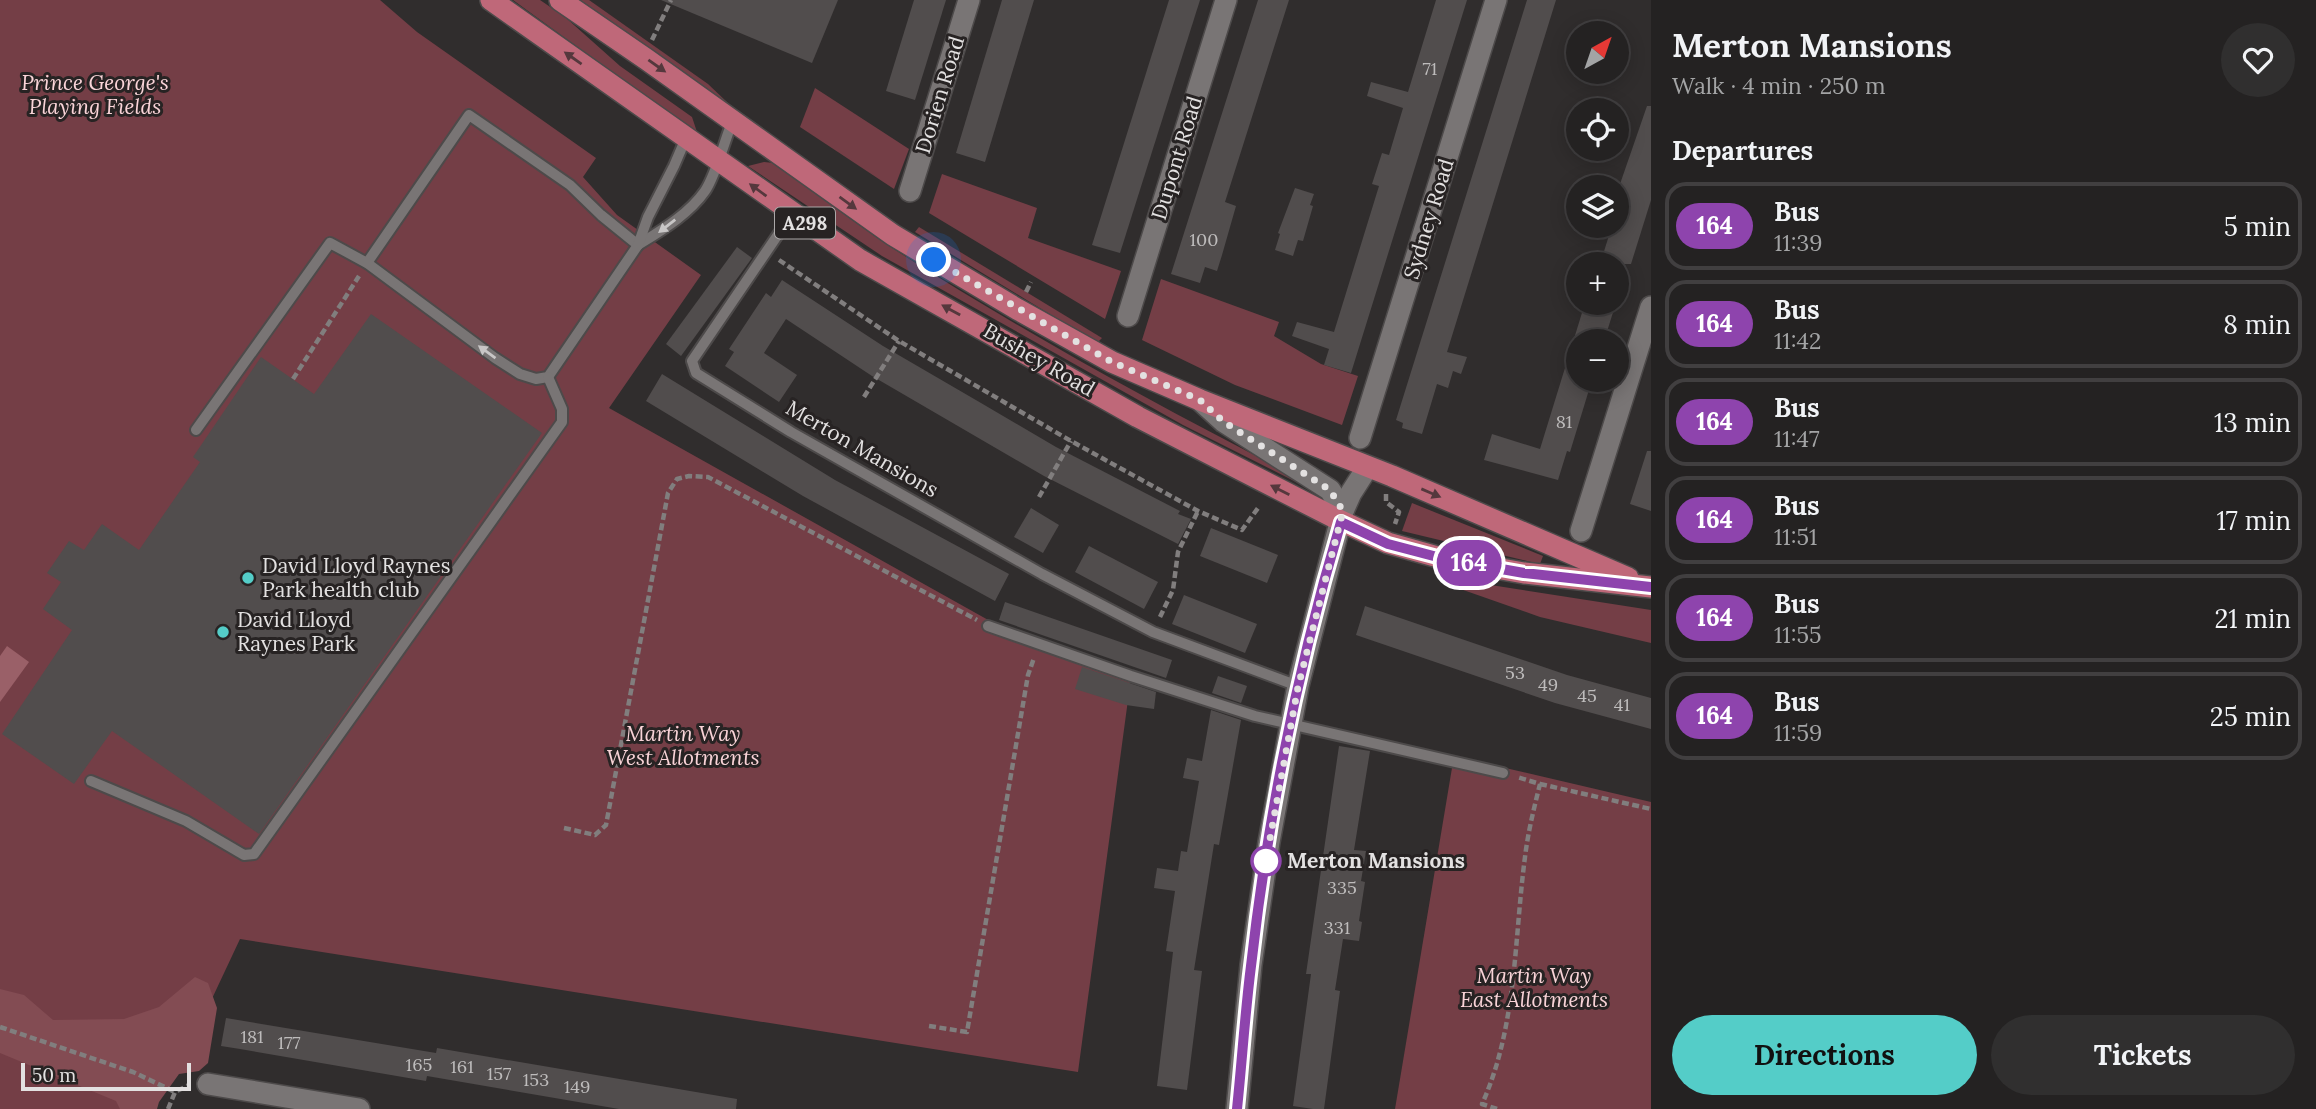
<!DOCTYPE html>
<html lang="en">
<head>
<meta charset="utf-8">
<style>
  :root { --surface:#242222; --page:#302f2f; --text:#f1f3f6; --muted:#a3a4a5; --line:#413f40; --accent:#54cdc8 }
  body { margin:0; font-family:Lora,serif; background:var(--page); color:var(--text); height:100vh; display:flex; flex-direction:column; font-size:26px; white-space:nowrap }
  * { box-sizing:border-box; margin:0 }
  p { font-size:23px; color:var(--muted) }
  .icon { flex:none; width:38px; height:38px; fill:none; stroke:currentColor; stroke-width:2; stroke-linecap:round; stroke-linejoin:round }
  .map { position:relative; flex:1; overflow:hidden }
  .panel { display:flex; flex-direction:column; background:var(--surface); width:665px }
  .panel>* { flex:none }
  .badge { padding:0 14px; border-radius:23px; font-size:24px; line-height:46px }
  .needle { width:46px; rotate:40deg }
  .tools { position:absolute; left:1566px; top:21px; display:grid; gap:14px }
  .tools a { display:grid; place-items:center; width:63px; height:63px; border-radius:50%; background:var(--surface); box-shadow:0 4px 18px #0003,0 0 0 2px var(--line); font-size:35px }
  .scale { position:absolute; left:21px; bottom:18px; width:170px; box-sizing:border-box; padding-left:7px; border:4px solid #e3e1e1; border-top:0; font-size:19px; line-height:24px; white-space:nowrap; color:#e3e1e1; -webkit-text-stroke:5px #272323; paint-order:stroke }
  .you { position:absolute; width:35px; height:35px; margin:-18px; border:5px solid #fff; border-radius:50%; background:#1a73e8; box-shadow:0 0 0 10px #1a73e833 }
  .map>.badge { position:absolute; translate:-50% -50%; box-shadow:0 0 0 4px #fff }
  h2 { padding:0 21px; font-size:26px; line-height:63px }
  .round { display:grid; place-items:center; flex:none; width:74px; height:74px; border-radius:37px; background:var(--page) }
  .overview { display:flex; align-items:center; justify-content:space-between; height:119px; padding:0 21px }
  h1 { font-size:33px; font-weight:700; line-height:52px }
  .action { display:flex; gap:14px; margin-top:auto; padding:14px 21px }
  .action a { flex:1; height:80px; border-radius:42px; background:var(--accent); color:#111; font-size:28px; font-weight:700; line-height:80px; text-align:center }
  .action a+a { background:var(--page); color:var(--text) }
  ul { padding:0; list-style:none }
  li { display:flex; align-items:center; gap:21px; height:88px; margin:0 14px 10px; padding:0 7px; border:4px solid var(--line); border-radius:21px }
  li div { flex:1 }
  li b { display:block; font-size:26px }
  li em { font-style:normal }
  li .badge { min-width:77px; font-weight:700; text-align:center }
  main { display:flex; flex:1; min-height:0 }
  .map>svg:first-child { display:block }
  .green { fill:#743e46 }
  .forest { fill:#834c53 }
  .water { fill:#9a6068 }
  .building { fill:#514d4d }
  .lines { fill:none; stroke-linecap:round; stroke-linejoin:round }
  .service-casing { stroke:#4d4a4a; stroke-width:14 }
  .minor-casing { stroke:#4d4a4a; stroke-width:24 }
  .secondary-casing { stroke:#4d4a4a; stroke-width:24 }
  .primary-casing { stroke:#4d4a4a; stroke-width:24 }
  .path { stroke:#817e7e; stroke-width:4.5; stroke-dasharray:7 3.5; stroke-linecap:butt }
  .service { stroke:#797575; stroke-width:10 }
  .minor { stroke:#797575; stroke-width:21 }
  .secondary { stroke:#797575; stroke-width:21 }
  .primary { stroke:#bf6879; stroke-width:21 }
  .oneway { fill:#55383d }
  .oneway2 { fill:#c8c6c6 }
  .line-casing { stroke:#fff; stroke-width:16 }
  .line { stroke:#8e44ad; stroke-width:10 }
  .walk { stroke:#e3e1e1; stroke-width:7; stroke-dasharray:0 12.6 }
  .poi-dot { fill:#54cdc8; stroke:#272323; stroke-width:2.5 }
  .stop-dot { fill:#fff; stroke:#8e44ad; stroke-width:3.5 }
  .labels { text-anchor:middle; stroke-width:6; stroke-linejoin:round; paint-order:stroke }
  .number-label { font-size:18px; fill:#bebcbc }
  .shield { fill:#272323; stroke:#aba8a8; stroke-width:2 }
  .shield-label { font-size:19px; font-weight:bold; fill:#e3e1e1 }
  .park-label { font-size:21px; font-style:italic; fill:#fad4d8; stroke:#272323 }
  .street-label { font-size:21px; fill:#e3e1e1; stroke:#272323 }
  .poi-label { font-size:21px; fill:#e3e1e1; stroke:#272323; text-anchor:start }
  .stop-label { font-size:21px; font-weight:bold; fill:#e3e1e1; stroke:#272323; text-anchor:start }
</style>
</head>
<body>
<main>
<div class="map">
<svg width="1651" height="1109" viewBox="0 0 1651 1109">
  <rect width="100%" height="100%" fill="#302d2d"/>
  <g class="green">
    <path d="M0,0H380L417,32L596,158L583,177L617,215L701,275L609,408L990,621L1132,670L1078,1072L240,939L178,1071L0,1015Z"/>
    <path d="M513,0H540L565,17L620,66L692,117L698,135Z"/>
    <path d="M580,0H589L708,84L729,104Z"/>
    <path d="M815,88L909,149L894,189L800,127Z"/>
    <path d="M764,162L774,163L785,170C822,197 858,226 897,251C1026,334 1162,408 1299,478L1304,482L1302,485L1183,425L882,256L748,166Z"/>
    <path d="M942,174L1037,208L1028,238L1121,271L1105,319L929,213Z"/>
    <path d="M919,227L1102,338L1097,343L915,232Z"/>
    <path d="M1161,279L1279,322L1274,336L1321,364L1358,376L1342,425L1235,385L1142,340Z"/>
    <path d="M1412,503L1543,556L1540,564L1402,531Z"/>
    <path d="M1452,579L1651,610V643L1540,617L1449,585Z"/>
    <path d="M1454,756L1651,802V1109H1395Z"/>
    <path d="M0,1037L153,1109H0Z"/>
  </g>
  <path class="forest" d="M195,977L208,983L217,1008L208,1063L199,1071L179,1074L159,1102L157,1109H120L116,1101L0,1053V989L24,995L53,1020L124,1019L159,1007Z"/>
  <path class="water" d="M7,646L29,662L0,702V656Z"/>
  <g class="building">
    <path d="M661,0H838L812,63Z"/>
    <path d="M914,0H946L915,100L886,91Z"/>
    <path d="M1002,0H1034L985,162L956,153Z"/>
    <path d="M1169,0H1200L1120,253L1092,245Z"/>
    <path d="M1258,0H1289L1225,202L1236,206L1222,255L1217,271L1205,267L1200,283L1171,274Z"/>
    <path d="M1436,0H1467L1351,373L1324,365L1329,349L1292,336L1297,322L1334,332L1379,186L1372,184L1382,153L1389,155L1403,108L1367,96L1371,82L1408,92Z"/>
    <path d="M1527,0H1556L1447,352L1467,357L1461,374L1453,371L1448,388L1437,384L1422,434L1402,428L1403,423L1396,420Z"/>
    <path d="M1647,106H1651V200L1631,264H1600L1612,226H1617V183L1620,184Z"/>
    <path d="M1295,188L1314,194L1310,205L1313,206L1303,241L1298,240L1293,256L1275,250L1280,234L1278,233Z"/>
    <path d="M737,247L752,258L681,356L666,344Z"/>
    <path d="M782,280L883,346L981,403L1056,447L1180,511L1178,514L1191,519L1178,544L1044,476L872,376L786,319L764,353L797,375L779,402L725,366L734,352L729,349L766,293L771,297Z"/>
    <path d="M1585,303H1616L1604,341H1578V380H1592L1570,452L1567,451L1558,480L1484,460L1492,434L1540,449Z"/>
    <path d="M371,314L542,433L259,834L112,731L74,784L2,734L72,630L43,609L61,582L47,573L69,541L84,550L102,524L139,550L200,462L193,457L261,357L314,394Z"/>
    <path d="M662,374L835,480L1009,574L995,601L803,496L646,401Z"/>
    <path d="M1647,451H1651V511L1630,504Z"/>
    <path d="M1031,508L1059,525L1043,553L1014,537Z"/>
    <path d="M1211,528L1278,555L1267,583L1200,556Z"/>
    <path d="M1089,546L1158,582L1144,609L1075,572Z"/>
    <path d="M1184,595L1257,624L1245,653L1172,624Z"/>
    <path d="M1005,602L1172,660L1166,678L999,620Z"/>
    <path d="M1365,606L1567,675L1651,698V729L1555,703L1356,635Z"/>
    <path d="M1082,667L1156,692L1154,709L1126,705L1075,689Z"/>
    <path d="M1218,676L1247,686L1241,703L1212,693Z"/>
    <path d="M1211,710L1241,720L1219,845L1214,844L1194,970L1202,971L1187,1090L1157,1086L1173,952L1166,951L1175,891L1154,888L1157,868L1178,871L1181,851L1187,852L1199,781L1183,778L1187,758L1202,761Z"/>
    <path d="M1339,746L1370,751L1354,850L1366,851L1361,881L1365,882L1359,921L1362,922L1359,941L1343,939L1335,990L1340,991L1324,1109H1313L1293,1106L1311,974H1306Z"/>
    <path d="M226,1018L436,1053L437,1048L737,1099L736,1109H619L427,1076L426,1081L240,1049L221,1046Z"/>
  </g>
  <g class="lines">
    <defs>
      <g id="service">
        <path d="M792,214L692,361L696,373L791,432L1042,574L1153,632L1298,686"/>
        <path d="M638,245C662,230 689,214 705,191C716,175 725,139 733,120"/>
        <path d="M367,263L469,115L570,185L601,215L638,245"/>
        <path d="M196,430L330,243L367,263L495,358L520,374L536,379L548,377L638,245L648,217L674,166L686,138"/>
        <path d="M988,626L1131,676L1255,716L1503,773"/>
        <path d="M91,781L186,821L244,855L254,854L562,422V409L548,377"/>
      </g>
      <g id="minor">
        <path d="M910,191L969,0"/>
        <path d="M1128,316L1226,0"/>
        <path d="M1360,438L1496,0"/>
        <path d="M1581,531L1651,307"/>
        <path d="M208,1084L359,1109"/>
      </g>
      <g id="secondary">
        <path d="M1202,402L1224,422L1330,490L1343,511"/>
        <path d="M1237,1109L1251,965L1269,842L1298,686L1343,511L1351,493L1367,468"/>
      </g>
      <g id="primary">
        <path d="M491,0L860,260L1138,417L1341,521L1388,543L1445,559L1524,573L1651,587"/>
        <path d="M560,0L646,59L893,235L1017,309L1112,362L1200,400L1392,476L1628,578"/>
      </g>
    </defs>
    <use href="#service" class="service-casing"/>
    <use href="#minor" class="minor-casing"/>
    <use href="#secondary" class="secondary-casing"/>
    <use href="#primary" class="primary-casing"/>
    <g class="path">
      <path d="M652,40L671,0"/>
      <path d="M779,260L899,341L1071,441L1198,511L1242,530L1258,508"/>
      <path d="M1026,292L1031,282"/>
      <path d="M293,379L359,276"/>
      <path d="M864,397L899,341"/>
      <path d="M1386,494V502L1399,512L1395,524"/>
      <path d="M1039,497L1071,441"/>
      <path d="M1160,617L1173,590L1178,552L1198,511"/>
      <path d="M1540,784L1651,809"/>
      <path d="M564,828L595,835L606,825L668,493L677,479L689,476L708,477L977,620"/>
      <path d="M929,1026L967,1032L1028,675L1034,658"/>
      <path d="M0,1027L133,1072L175,1092"/>
      <path d="M168,1109L175,1092L189,1085"/>
      <path d="M1497,1109L1482,1104C1517,1027 1514,940 1525,857C1528,832 1534,808 1540,784L1517,777"/>
    </g>
    <use href="#service" class="service"/>
    <use href="#minor" class="minor"/>
    <use href="#secondary" class="secondary"/>
    <use href="#primary" class="primary"/>
  </g>
  <defs><path id="oneway-solid" d="M-6-.8H1V-3.2L6.5 0L1 3.2V.8H-6Z" transform="scale(1.75)"/></defs>
  <g class="oneway">
    <use href="#oneway-solid" transform="translate(573 58) rotate(-145)"/>
    <use href="#oneway-solid" transform="translate(657 66) rotate(35)"/>
    <use href="#oneway-solid" transform="translate(758 190) rotate(-144)"/>
    <use href="#oneway-solid" transform="translate(848 203) rotate(36)"/>
    <use href="#oneway-solid" transform="translate(951 310) rotate(-151)"/>
    <use href="#oneway-solid" transform="translate(1280 490) rotate(-153)"/>
    <use href="#oneway-solid" transform="translate(1431 493) rotate(23)"/>
  </g>
  <g class="oneway2">
    <use href="#oneway-solid" transform="translate(667 226) rotate(142)"/>
    <use href="#oneway-solid" transform="translate(487 352) rotate(-144)"/>
  </g>
  <g class="lines">
    <defs>
      <path id="line" d="M1237,1109C1242,1061 1245,1013 1251,966C1268,816 1298,666 1341,522L1388,544L1445,559L1524,573L1651,587"/>
    </defs>
    <use href="#line" class="line-casing"/>
    <use href="#line" class="line"/>
    <path class="walk" d="M934,260L1112,362L1200,400L1224,422L1330,490L1343,511L1298,687L1265,866L1266,861"/>
  </g>
  <g class="poi-dot">
    <circle cx="248" cy="578" r="7"/>
    <circle cx="223" cy="632" r="7"/>
  </g>
  <circle class="stop-dot" cx="1266" cy="861" r="14"/>
  <g class="labels">
    <g class="number-label">
      <text x="1430" y="75">71</text>
      <text x="1204" y="246">100</text>
      <text x="1564" y="428">81</text>
      <text x="1515" y="679">53</text>
      <text x="1548" y="691">49</text>
      <text x="1587" y="702">45</text>
      <text x="1622" y="711">41</text>
      <text x="1342" y="894">335</text>
      <text x="1337" y="934">331</text>
      <text x="252" y="1043">181</text>
      <text x="289" y="1049">177</text>
      <text x="419" y="1071">165</text>
      <text x="462" y="1073">161</text>
      <text x="499" y="1080">157</text>
      <text x="536" y="1086">153</text>
      <text x="577" y="1093">149</text>
    </g>
    <rect class="shield" x="775" y="207.5" width="60" height="31" rx="5"/>
    <g class="shield-label">
      <text x="805" y="230">A298</text>
    </g>
    <g class="park-label">
      <text x="95" y="90">Prince George's<tspan x="95" dy="24">Playing Fields</tspan></text>
      <text x="683" y="741">Martin Way<tspan x="683" dy="24">West Allotments</tspan></text>
      <text x="1534" y="983">Martin Way<tspan x="1534" dy="24">East Allotments</tspan></text>
    </g>
    <g class="street-label">
      <text transform="translate(940 95) rotate(-73)" y="7">Dorien Road</text>
      <text transform="translate(1177 158) rotate(-73)" y="7">Dupont Road</text>
      <text transform="translate(1429 219) rotate(-73)" y="7">Sydney Road</text>
      <text transform="translate(1039 360) rotate(30)" y="7">Bushey Road</text>
      <text transform="translate(862 449) rotate(30)" y="7">Merton Mansions</text>
    </g>
    <g class="poi-label">
      <text x="262" y="573">David Lloyd Raynes<tspan x="262" dy="24">Park health club</tspan></text>
      <text x="237" y="627">David Lloyd<tspan x="237" dy="24">Raynes Park</tspan></text>
    </g>
    <g class="stop-label">
      <text x="1287" y="868">Merton Mansions</text>
    </g>
  </g>
</svg>
<div class="tools">
<a><svg class="needle" viewBox="-14 -14 28 28"><path d="M0-13l5 13h-10z" fill="#e53935"/><path d="M0 13l5-13h-10z" fill="#a3a4a5"/></svg></a>
<a><svg class="icon" aria-label="locate" viewBox="0 0 24 24"><circle cx="12" cy="12" r="6"/><path d="M12 2v4M12 18v4M2 12h4M18 12h4"/></svg></a>
<a><svg class="icon" aria-label="layers" viewBox="0 0 24 24"><path d="M12 4l9 5-9 5-9-5zM3 14l9 5 9-5"/></svg></a>
<a>+</a>
<a>−</a>
</div>
<div class="scale">50 m</div>
<div class="you" style="left:934px;top:260px"></div>
<b class="badge" style="left:1469px;top:563px;background:#8e44ad;color:#fff">164</b>
</div>
<section class="panel">
<div class="overview"><div><h1>Merton Mansions</h1><p>Walk · 4 min · 250 m</p></div><a class="round"><svg class="icon" aria-label="heart" viewBox="0 0 24 24"><path d="M12 20l-8-8c-3-5 5-10 8-4 3-6 11-1 8 4z"/></svg></a></div>
<h2>Departures</h2>
<ul>
<li><span class="badge" style="background:#8e44ad;color:#fff">164</span><div><b>Bus</b><p>11:39</p></div><em>5 min</em></li>
<li><span class="badge" style="background:#8e44ad;color:#fff">164</span><div><b>Bus</b><p>11:42</p></div><em>8 min</em></li>
<li><span class="badge" style="background:#8e44ad;color:#fff">164</span><div><b>Bus</b><p>11:47</p></div><em>13 min</em></li>
<li><span class="badge" style="background:#8e44ad;color:#fff">164</span><div><b>Bus</b><p>11:51</p></div><em>17 min</em></li>
<li><span class="badge" style="background:#8e44ad;color:#fff">164</span><div><b>Bus</b><p>11:55</p></div><em>21 min</em></li>
<li><span class="badge" style="background:#8e44ad;color:#fff">164</span><div><b>Bus</b><p>11:59</p></div><em>25 min</em></li>
</ul>
<div class="action"><a>Directions</a><a>Tickets</a></div>
</section>
</main>
</body>
</html>
